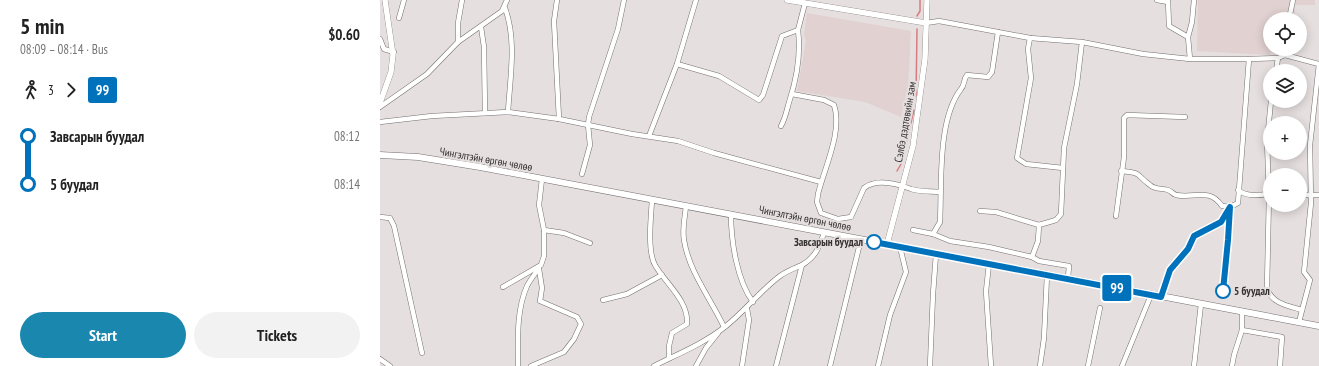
<!DOCTYPE html>
<html lang="en">
<head>
<meta charset="utf-8">
<style>
  :root { --surface:#fff; --page:#f2f2f2; --text:#222; --muted:#767676; --accent:#1a87ae }
  body { margin:0; font-family:"PT Sans Narrow",sans-serif; background:var(--page); color:var(--text); height:100vh; display:flex; flex-direction:column; font-size:15px; white-space:nowrap }
  * { box-sizing:border-box; margin:0 }
  p { font-size:13px; color:var(--muted) }
  .icon { flex:none; width:22px; height:22px; fill:none; stroke:currentColor; stroke-width:2; stroke-linecap:round; stroke-linejoin:round }
  .map { position:relative; flex:1; overflow:hidden }
  .sheet { display:flex; flex-direction:column; background:var(--surface); width:380px }
  .sheet>* { flex:none }
  .badge { padding:0 8px; border-radius:3px; font-size:14px; line-height:26px }
  .fabs { position:absolute; left:883px; top:12px; display:grid; gap:8px }
  .fabs a { display:grid; place-items:center; width:44px; height:44px; border-radius:50%; background:var(--surface); box-shadow:0 2px 10px #0003; font-size:20px }
  .map>.badge { position:absolute; translate:-50% -50%; box-shadow:0 0 0 2px #fff }
  .legs { display:flex; align-items:center; gap:6px; height:44px; padding:0 20px; font-size:13px }
  .legs p { margin-inline-start:auto }
  .headline { display:flex; align-items:center; justify-content:space-between; height:68px; padding:0 20px }
  h1 { font-size:22px; font-weight:800; line-height:30px }
  .action { display:flex; gap:8px; margin-top:auto; padding:8px 20px }
  .action a { flex:1; height:46px; border-radius:24px; background:var(--accent); color:#fff; font-size:16px; font-weight:800; line-height:46px; text-align:center }
  .action a+a { background:var(--page); color:var(--text) }
  ul { padding:0 20px; list-style:none }
  li { display:flex; align-items:center; gap:14px; height:48px; font-size:15px }
  li i { display:grid; place-items:center; width:6px; height:100%; margin:0 5px; background:currentColor }
  li i::after { content:''; width:10px; height:10px; margin:-5px; border:3px solid; border-radius:50%; background:var(--surface) }
  li p { margin-inline-start:auto }
  li:first-child i { background:linear-gradient(#0000 50%,currentColor 0) }
  li:last-child i { background:linear-gradient(currentColor 50%,#0000 0) }
  main { display:flex; flex:1; min-height:0 }
  .map>svg:first-child { display:block }
  .built { fill:#e1d1d1 }
  .lines { fill:none; stroke-linecap:round; stroke-linejoin:round }
  .stream { stroke:#da7b7d; stroke-width:1.5 }
  .minor-casing { stroke:#756f6f; stroke-width:5.5 }
  .tertiary-casing { stroke:#756f6f; stroke-width:6 }
  .secondary-casing { stroke:#756f6f; stroke-width:7 }
  .minor { stroke:#fff; stroke-width:4.5 }
  .tertiary { stroke:#fff; stroke-width:5.5 }
  .secondary { stroke:#fff; stroke-width:6 }
  .line-1-casing { stroke:#fff; stroke-width:9 }
  .line-1 { stroke:#0072bc; stroke-width:6 }
  .stop-1-dot { fill:#fff; stroke:#0072bc; stroke-width:2 }
  .labels { text-anchor:middle; stroke-width:4; stroke-linejoin:round; paint-order:stroke }
  .street-label { font-size:11px; fill:#343131; stroke:#e6dfdf }
  .stop-label { font-size:11px; font-weight:bold; fill:#343131; stroke:#e6dfdf; text-anchor:end }
</style>
</head>
<body>
<main>
<section class="sheet">
<div class="headline"><div><h1>5 min</h1><p>08:09 – 08:14 · Bus</p></div><b>$0.60</b></div>
<div class="legs"><svg class="icon" aria-label="walk" viewBox="0 0 24 24"><circle cx="13" cy="4" r="2"/><path d="M13 8l-2 6 4 7M11 14l-3 7M7 12l3-4h3l4 4"/></svg>3<svg class="icon" aria-label="forward" viewBox="0 0 24 24"><path d="M9 5l7 7-7 7"/></svg><b class="badge" style="background:#0072bc;color:#fff">99</b></div>
<ul>
<li><i style="color:#0072bc"></i><b>Завсарын буудал</b><p>08:12</p></li>
<li><i style="color:#0072bc"></i><b>5 буудал</b><p>08:14</p></li>
</ul>
<div class="action"><a>Start</a><a>Tickets</a></div>
</section>
<div class="map">
<svg width="939" height="366" viewBox="0 0 939 366">
  <rect width="100%" height="100%" fill="#e6dfdf"/>
  <g class="built">
    <path d="M818,0H935V5H915L914,19H890V49H894L891,50L890,55L817,51Z"/>
    <path d="M427,13L531,31L528,86L521,117L485,102L417,91L426,41L424,35Z"/>
  </g>
  <g class="lines">
    <g class="stream">
      <path d="M537,16L540,11V0"/>
      <path d="M536,96L537,29"/>
      <path d="M517,171L521,164L534,110"/>
    </g>
    <defs>
      <g id="minor">
        <path d="M177,0L174,21L179,119"/>
        <path d="M777,0L788,2"/>
        <path d="M788,0L789,26L808,37L810,59"/>
        <path d="M125,8C137,40 130,78 128,112"/>
        <path d="M19,18L24,0"/>
        <path d="M909,19L913,0"/>
        <path d="M546,23L559,21L650,38L702,42L763,54L810,59H869L858,203L850,207L839,223L814,236L808,249L790,270L781,297"/>
        <path d="M101,27L104,47L105,113"/>
        <path d="M418,30L425,3"/>
        <path d="M808,37L812,22L814,0"/>
        <path d="M650,38L648,49L651,78L637,158L646,164L683,168"/>
        <path d="M0,39L4,49L14,52"/>
        <path d="M78,42V23L82,0"/>
        <path d="M905,55L906,49"/>
        <path d="M869,59L898,58"/>
        <path d="M297,64L339,76L379,100L383,95L402,36L418,30C421,54 417,77 410,99C407,108 406,117 401,126"/>
        <path d="M896,71L898,58L905,55L939,64"/>
        <path d="M412,94L444,100L454,105C463,131 444,169 438,194L437,202L441,213L458,219L471,217L484,188C497,178 518,184 531,189C540,192 551,191 560,192"/>
        <path d="M891,101L887,141L889,195L887,287C890,303 908,306 922,310"/>
        <path d="M0,107L47,74L78,42L122,11L127,0"/>
        <path d="M0,122L52,116L128,112L179,119L252,134L298,141L334,153L441,182"/>
        <path d="M269,136L297,64L316,0"/>
        <path d="M741,171C763,173 755,174 770,185C775,190 782,188 788,190C791,191 793,194 796,195C815,199 829,187 842,206L850,207L848,240L843,291"/>
        <path d="M202,174L210,145L208,125L209,117L238,29L244,0"/>
        <path d="M858,190C866,197 880,195 890,194"/>
        <path d="M920,195H939"/>
        <path d="M272,200C271,217 267,251 275,265C285,283 309,301 307,324L292,333L289,346V358"/>
        <path d="M306,206C305,217 302,229 304,240C309,272 331,299 344,327"/>
        <path d="M600,211L616,212L659,225"/>
        <path d="M351,214C351,241 357,281 373,302"/>
        <path d="M736,216L744,157V118L747,115L805,117"/>
        <path d="M0,217L10,218L14,226L42,353"/>
        <path d="M164,230L184,233L210,243"/>
        <path d="M533,230L553,234L570,241L609,247L652,257L659,261L689,266L688,278"/>
        <path d="M553,234L560,222C562,184 557,120 581,89C585,85 583,80 587,75L608,77L612,72L618,32"/>
        <path d="M652,257L658,241L659,225L676,220L681,214L684,148L697,84L702,42"/>
        <path d="M609,264L606,291L611,366"/>
        <path d="M123,287L161,265L164,256V230L159,205L162,179"/>
        <path d="M223,300L247,294L282,275"/>
        <path d="M862,313V330L902,337L900,366"/>
        <path d="M919,322L930,280L924,272L931,203L930,145L939,64"/>
        <path d="M0,359L10,366"/>
        <path d="M138,366C138,340 136,311 147,286C150,280 155,274 159,268"/>
        <path d="M151,366L184,352L194,339L201,324L197,317L160,301L162,288L159,269"/>
        <path d="M274,366C298,354 325,343 346,326C365,311 381,290 400,276C407,271 415,268 422,265"/>
        <path d="M316,366L326,348L338,333"/>
        <path d="M362,366L369,320L367,309"/>
        <path d="M396,366L422,265C436,257 439,247 444,233"/>
        <path d="M450,366L481,239"/>
        <path d="M498,366L510,315L526,272L520,247"/>
        <path d="M550,366L553,294L556,254"/>
        <path d="M660,366L664,338L667,275"/>
        <path d="M708,366L720,308"/>
        <path d="M742,366L771,295"/>
        <path d="M814,366L821,304"/>
        <path d="M852,366L854,355L862,330"/>
      </g>
      <g id="tertiary">
        <path d="M407,0L546,23"/>
        <path d="M0,103L11,72L13,55L5,0"/>
        <path d="M507,244L533,146L545,59L547,0"/>
      </g>
      <path id="secondary" d="M0,155L38,157L100,167L939,326"/>
    </defs>
    <use href="#minor" class="minor-casing"/>
    <use href="#tertiary" class="tertiary-casing"/>
    <use href="#secondary" class="secondary-casing"/>
    <use href="#minor" class="minor"/>
    <use href="#tertiary" class="tertiary"/>
    <use href="#secondary" class="secondary"/>
  </g>
  <g class="lines">
    <defs>
      <path id="line-1" d="M494,242L781,297L790,270L808,249L814,236L841,222L850,207L848,240L843,291"/>
    </defs>
    <use href="#line-1" class="line-1-casing"/>
    <use href="#line-1" class="line-1"/>
  </g>
  <g class="stop-1-dot">
    <circle cx="494" cy="242" r="7"/>
    <circle cx="843" cy="291" r="7"/>
  </g>
  <g class="labels">
    <g class="street-label">
      <text transform="translate(525 122) rotate(-80)" y="4">Сэлбэ дэдтөвийн зам</text>
      <text transform="translate(106 159) rotate(10)" y="4">Чингэлтэйн өргөн чөлөө</text>
      <text transform="translate(425 218) rotate(11)" y="4">Чингэлтэйн өргөн чөлөө</text>
    </g>
    <g class="stop-label">
      <text x="483" y="246">Завсарын буудал</text>
      <text x="854" y="295" text-anchor="start">5 буудал</text>
    </g>
  </g>
</svg>
<div class="fabs">
<a><svg class="icon" aria-label="locate" viewBox="0 0 24 24"><circle cx="12" cy="12" r="6"/><path d="M12 2v4M12 18v4M2 12h4M18 12h4"/></svg></a>
<a><svg class="icon" aria-label="layers" viewBox="0 0 24 24"><path d="M12 4l9 5-9 5-9-5zM3 14l9 5 9-5"/></svg></a>
<a>+</a>
<a>−</a>
</div>
<b class="badge" style="left:737px;top:288px;background:#0072bc;color:#fff">99</b>
</div>
</main>
</body>
</html>
